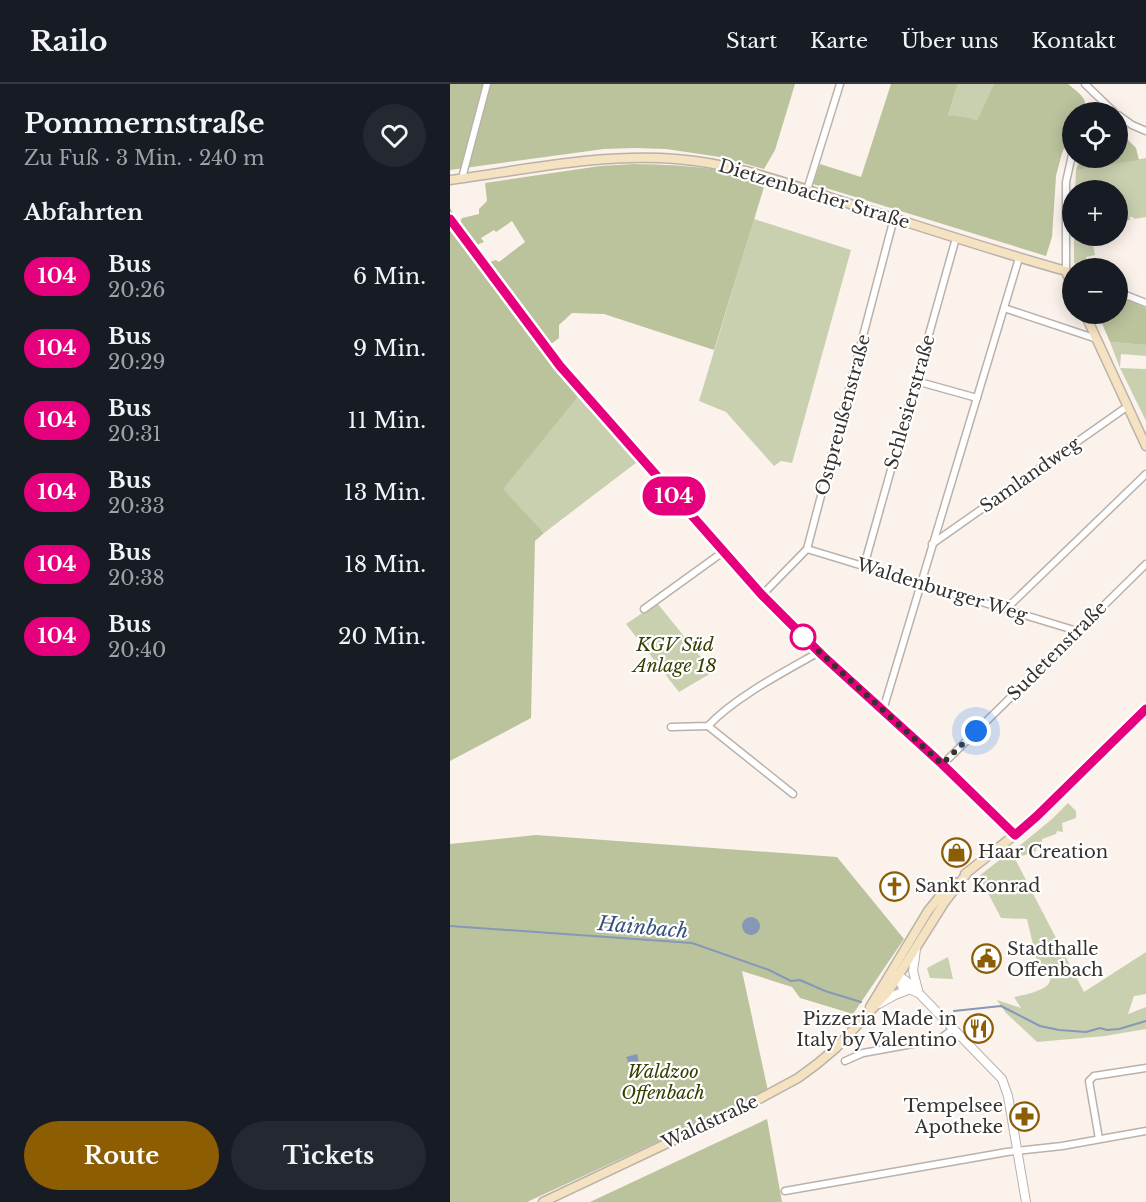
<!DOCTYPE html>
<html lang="de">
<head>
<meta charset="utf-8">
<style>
  :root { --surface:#171b24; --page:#242831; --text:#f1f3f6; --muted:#9ea1a6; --line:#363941; --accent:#8c5d03 }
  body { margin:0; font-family:"Libre Baskerville",serif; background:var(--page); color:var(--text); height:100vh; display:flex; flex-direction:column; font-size:22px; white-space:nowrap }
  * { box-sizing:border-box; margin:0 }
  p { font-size:20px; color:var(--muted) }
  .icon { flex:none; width:33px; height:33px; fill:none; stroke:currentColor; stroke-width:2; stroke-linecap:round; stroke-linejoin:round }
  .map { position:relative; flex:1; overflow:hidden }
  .side { display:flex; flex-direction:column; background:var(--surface); width:450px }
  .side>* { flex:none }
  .badge { padding:0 12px; border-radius:20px; font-size:21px; line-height:39px }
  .controls { position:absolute; left:612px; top:18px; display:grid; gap:12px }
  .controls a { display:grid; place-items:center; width:66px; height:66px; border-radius:50%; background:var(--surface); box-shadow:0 3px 15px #0003; font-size:30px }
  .you { position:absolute; width:30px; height:30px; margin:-15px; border:4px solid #fff; border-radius:50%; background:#1a73e8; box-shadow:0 0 0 9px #1a73e833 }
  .map>.badge { position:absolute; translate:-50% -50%; box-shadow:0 0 0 3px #fff }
  h2 { padding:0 24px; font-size:22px; line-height:54px }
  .round { display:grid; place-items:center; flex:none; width:63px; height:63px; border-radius:32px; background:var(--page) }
  .head { display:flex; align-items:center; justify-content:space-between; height:102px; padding:0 24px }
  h1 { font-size:28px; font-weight:800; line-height:45px }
  .button { display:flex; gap:12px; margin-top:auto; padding:12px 24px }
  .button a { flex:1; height:69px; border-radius:36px; background:var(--accent); color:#fff; font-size:24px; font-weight:800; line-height:69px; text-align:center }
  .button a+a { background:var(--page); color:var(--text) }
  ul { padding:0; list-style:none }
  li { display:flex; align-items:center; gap:18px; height:72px; padding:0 24px }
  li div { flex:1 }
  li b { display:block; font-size:22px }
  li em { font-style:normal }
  li .badge { min-width:66px; font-weight:700; text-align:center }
  header { display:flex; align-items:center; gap:36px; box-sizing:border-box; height:84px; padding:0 30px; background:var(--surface); border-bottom:2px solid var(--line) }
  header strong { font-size:28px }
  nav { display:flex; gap:33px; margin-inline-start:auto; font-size:21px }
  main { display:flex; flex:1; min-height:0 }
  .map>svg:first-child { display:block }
  .green { fill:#c9d0b0 }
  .forest { fill:#bbc39d }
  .water { fill:#8598b8 }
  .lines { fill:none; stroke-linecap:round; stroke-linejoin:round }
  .stream { stroke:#8598b8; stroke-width:2 }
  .minor-casing { stroke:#bbb1ab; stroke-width:9 }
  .tertiary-casing { stroke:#bbb1ab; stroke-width:10 }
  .secondary-casing { stroke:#bbb1ab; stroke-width:11 }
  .minor { stroke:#fff; stroke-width:6 }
  .tertiary { stroke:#fff; stroke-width:8 }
  .secondary { stroke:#f5e2c1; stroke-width:8 }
  .line-casing { stroke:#fff; stroke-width:14 }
  .line { stroke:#e6007e; stroke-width:9 }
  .walk { stroke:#36322f; stroke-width:6; stroke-dasharray:0 10.8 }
  .stop-dot { fill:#fff; stroke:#e6007e; stroke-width:3 }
  .labels { text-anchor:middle; stroke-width:4.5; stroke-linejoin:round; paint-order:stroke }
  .street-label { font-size:18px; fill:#36322f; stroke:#fff }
  .park-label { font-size:18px; font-style:italic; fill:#373f00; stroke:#fff }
  .poi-label { font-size:18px; fill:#36322f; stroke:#fff; text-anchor:start }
  .water-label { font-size:20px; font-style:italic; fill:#375280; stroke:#fff }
</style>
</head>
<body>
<header>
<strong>Railo</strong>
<nav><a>Start</a><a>Karte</a><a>Über uns</a><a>Kontakt</a></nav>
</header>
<main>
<section class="side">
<div class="head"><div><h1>Pommernstraße</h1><p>Zu Fuß · 3 Min. · 240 m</p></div><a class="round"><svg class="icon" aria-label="heart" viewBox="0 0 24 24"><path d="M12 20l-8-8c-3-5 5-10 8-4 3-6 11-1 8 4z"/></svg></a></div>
<h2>Abfahrten</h2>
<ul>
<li><span class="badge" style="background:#e6007e;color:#fff">104</span><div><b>Bus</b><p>20:26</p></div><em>6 Min.</em></li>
<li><span class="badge" style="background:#e6007e;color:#fff">104</span><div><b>Bus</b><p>20:29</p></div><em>9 Min.</em></li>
<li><span class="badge" style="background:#e6007e;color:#fff">104</span><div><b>Bus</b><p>20:31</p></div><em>11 Min.</em></li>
<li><span class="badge" style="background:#e6007e;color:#fff">104</span><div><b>Bus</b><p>20:33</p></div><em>13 Min.</em></li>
<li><span class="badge" style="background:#e6007e;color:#fff">104</span><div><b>Bus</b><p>20:38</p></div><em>18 Min.</em></li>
<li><span class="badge" style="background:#e6007e;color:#fff">104</span><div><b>Bus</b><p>20:40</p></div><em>20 Min.</em></li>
</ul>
<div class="button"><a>Route</a><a>Tickets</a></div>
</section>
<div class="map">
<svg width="696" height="1118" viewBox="0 0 696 1118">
  <rect width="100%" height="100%" fill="#fbf2eb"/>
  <g class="green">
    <path d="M508,0H544L543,4L572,50L498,31Z"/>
    <path d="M696,74V133L684,135L683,133H680V136L668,138V106H625L626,86Z"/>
    <path d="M304,135L401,166L342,379L331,377L324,382L276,328L249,317Z"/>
    <path d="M624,152H637L638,160H643L645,171L636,173L638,181L646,180L647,184H629L624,178Z"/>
    <path d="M660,258L696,261V272L671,270L670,284L696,285V337L670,284Z"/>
    <path d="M128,313L187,378L94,449L52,405Z"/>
    <path d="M207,519L263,588L229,608L176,540Z"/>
    <path d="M618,719L626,727V734L612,739L613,748L607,747L606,750L592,755V764H586V767L572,772L568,763L602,735Z"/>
    <path d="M561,767L634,908L696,868V910L684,912L678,930L696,923V945L655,952L587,958L556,929L547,916L571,924L564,913C586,909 619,901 587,878L577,835L551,834L529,792Z"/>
    <path d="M498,873L503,895L480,894L477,884Z"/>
  </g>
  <g class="forest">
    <path d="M0,0H345L325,66L314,85L270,73L216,65L184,64L154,65L0,86Z"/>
    <path d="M441,0H508L498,31L519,34L527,37L544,0H618C627,8 641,15 633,28H622V45L612,69L606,92L602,153L596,172L363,100L370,80L411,93Z"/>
    <path d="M668,46L686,64L689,76L626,86L630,74H668Z"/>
    <path d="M184,80C220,81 285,81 314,103L264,266L154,230L122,229L109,241V254L101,260L37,179L46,176L49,178L75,158L62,137L46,148L44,146L31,154L34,158L24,162L0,132V124L9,140L12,134L29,130V125L37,117L35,99L150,82Z"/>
    <path d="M0,141L128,313L53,405L94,449L85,457L81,634L0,677Z"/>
    <path d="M668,212L696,224V261L660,258L648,230H668Z"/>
    <path d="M86,751L387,773L454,855L403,930L350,914L342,903L292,887L318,1007L77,1118H0V760Z"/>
    <path d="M317,1035L332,1118H140Z"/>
  </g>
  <g class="water">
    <circle cx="301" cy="842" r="9"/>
    <path d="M187,970L190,982L181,984L176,973Z"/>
  </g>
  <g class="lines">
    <g class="stream">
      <path d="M0,842L242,859L319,886L341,897L350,896L375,907L411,918"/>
      <path d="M504,927L551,922L590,942L609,946L636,948L650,944L657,946L669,945L696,937"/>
    </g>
    <defs>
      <g id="minor">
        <path d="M635,0L664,28"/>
        <path d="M645,28L653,19"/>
        <path d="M668,31L682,41L696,47"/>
        <path d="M12,94L37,0"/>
        <path d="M357,106L390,0"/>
        <path d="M0,135L110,282L312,511L369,568L493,680L565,751"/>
        <path d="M616,187V98L622,71"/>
        <path d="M668,208L696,219"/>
        <path d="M554,224L647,255"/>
        <path d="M466,297L527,314"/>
        <path d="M482,460L678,322"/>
        <path d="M357,465L627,547"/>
        <path d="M414,482L506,154"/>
        <path d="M312,511L357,465L444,134"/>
        <path d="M194,525L273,468"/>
        <path d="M556,525L696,390"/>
        <path d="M433,626L569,174"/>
        <path d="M258,642L343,710"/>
        <path d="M221,643L258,642C285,613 334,588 369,568"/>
        <path d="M493,680L696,480"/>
        <path d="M395,977L413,969L490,955L504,944"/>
        <path d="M649,1055L639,997L644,992L696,984"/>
        <path d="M335,1107L557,1068L612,1062L696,1047"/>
      </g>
      <g id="tertiary">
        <path d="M466,865L463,887L468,906"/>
        <path d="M447,891L452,902L468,909"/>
        <path d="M442,894H452L459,899L552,995L558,1012L576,1118"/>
        <path d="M429,920L445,911L458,906"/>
      </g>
      <g id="secondary">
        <path d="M0,96C75,86 151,69 226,75C284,79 339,100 394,118C468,142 541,166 616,187L622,203"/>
        <path d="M635,230L696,362"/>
        <path d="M515,790L585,735L696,625"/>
        <path d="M420,923L478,827L490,812L504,798"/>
        <path d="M93,1118L298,1021L348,994L367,980L386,964L438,908L494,819L518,788"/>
      </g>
    </defs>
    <use href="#minor" class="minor-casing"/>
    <use href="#tertiary" class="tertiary-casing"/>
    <use href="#secondary" class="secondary-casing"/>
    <use href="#minor" class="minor"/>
    <use href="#tertiary" class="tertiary"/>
    <use href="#secondary" class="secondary"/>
  </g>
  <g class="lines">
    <defs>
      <path id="line" d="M0,135L110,282L312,511L372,571L492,680L565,751L587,732L696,625"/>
    </defs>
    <use href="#line" class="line-casing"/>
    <use href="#line" class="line"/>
    <path class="walk" d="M353,553L492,680L526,647"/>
  </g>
  <defs>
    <symbol id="shop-ring" viewBox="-11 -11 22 22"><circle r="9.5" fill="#fff" stroke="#8c5d03" stroke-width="1.5"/><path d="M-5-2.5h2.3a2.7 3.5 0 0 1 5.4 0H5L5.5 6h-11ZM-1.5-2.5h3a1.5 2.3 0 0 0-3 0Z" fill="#8c5d03"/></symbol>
    <symbol id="church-ring" viewBox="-11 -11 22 22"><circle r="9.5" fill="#fff" stroke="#8c5d03" stroke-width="1.5"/><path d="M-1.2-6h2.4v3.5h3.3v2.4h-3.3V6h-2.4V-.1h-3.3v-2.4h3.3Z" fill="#8c5d03"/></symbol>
    <symbol id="civic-ring" viewBox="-11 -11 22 22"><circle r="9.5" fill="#fff" stroke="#8c5d03" stroke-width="1.5"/><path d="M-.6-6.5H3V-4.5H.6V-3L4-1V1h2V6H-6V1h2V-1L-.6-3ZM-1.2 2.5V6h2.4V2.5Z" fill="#8c5d03"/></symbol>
    <symbol id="restaurant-ring" viewBox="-11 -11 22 22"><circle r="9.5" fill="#fff" stroke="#8c5d03" stroke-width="1.5"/><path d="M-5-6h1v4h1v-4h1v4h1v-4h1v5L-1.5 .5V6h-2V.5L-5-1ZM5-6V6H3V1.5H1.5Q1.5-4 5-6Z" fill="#8c5d03"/></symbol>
    <symbol id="pharmacy-ring" viewBox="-11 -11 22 22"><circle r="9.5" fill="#fff" stroke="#8c5d03" stroke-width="1.5"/><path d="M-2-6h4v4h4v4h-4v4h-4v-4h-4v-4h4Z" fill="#8c5d03"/></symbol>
  </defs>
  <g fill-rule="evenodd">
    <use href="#shop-ring" x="490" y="752" width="33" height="33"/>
    <use href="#church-ring" x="428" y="786" width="33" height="33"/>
    <use href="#civic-ring" x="520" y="858" width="33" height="33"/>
    <use href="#restaurant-ring" x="512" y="928" width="33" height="33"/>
    <use href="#pharmacy-ring" x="558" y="1016" width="33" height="33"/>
  </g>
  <circle class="stop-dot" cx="353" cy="553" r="12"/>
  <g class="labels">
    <g class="street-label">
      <text transform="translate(364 110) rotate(17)" y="6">Dietzenbacher Straße</text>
      <text transform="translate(460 318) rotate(-74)" y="6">Schlesierstraße</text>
      <text transform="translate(393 331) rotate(-75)" y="6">Ostpreußenstraße</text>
      <text transform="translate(580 391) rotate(-35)" y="6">Samlandweg</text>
      <text transform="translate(492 506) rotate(17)" y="6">Waldenburger Weg</text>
      <text transform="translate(607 567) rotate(-45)" y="6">Sudetenstraße</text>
      <text transform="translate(260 1038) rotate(-25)" y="6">Waldstraße</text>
    </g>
    <g class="park-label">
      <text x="225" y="567">KGV Süd<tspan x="225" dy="21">Anlage 18</tspan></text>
      <text x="213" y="994">Waldzoo<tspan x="213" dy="21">Offenbach</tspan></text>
    </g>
    <g class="poi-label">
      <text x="528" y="774">Haar Creation</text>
      <text x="465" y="808">Sankt Konrad</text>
      <text x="557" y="871">Stadthalle<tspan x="557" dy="21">Offenbach</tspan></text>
      <text x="507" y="941" text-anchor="end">Pizzeria Made in<tspan x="507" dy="21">Italy by Valentino</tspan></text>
      <text x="553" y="1028" text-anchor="end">Tempelsee<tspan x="553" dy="21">Apotheke</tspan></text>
    </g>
    <g class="water-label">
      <text transform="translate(193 843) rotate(5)" y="7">Hainbach</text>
    </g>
  </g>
</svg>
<div class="controls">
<a><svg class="icon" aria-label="locate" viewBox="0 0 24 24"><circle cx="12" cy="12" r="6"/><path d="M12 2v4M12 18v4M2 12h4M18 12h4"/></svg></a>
<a>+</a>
<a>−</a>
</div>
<div class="you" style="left:526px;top:647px"></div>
<b class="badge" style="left:224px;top:412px;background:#e6007e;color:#fff">104</b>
</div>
</main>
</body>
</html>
